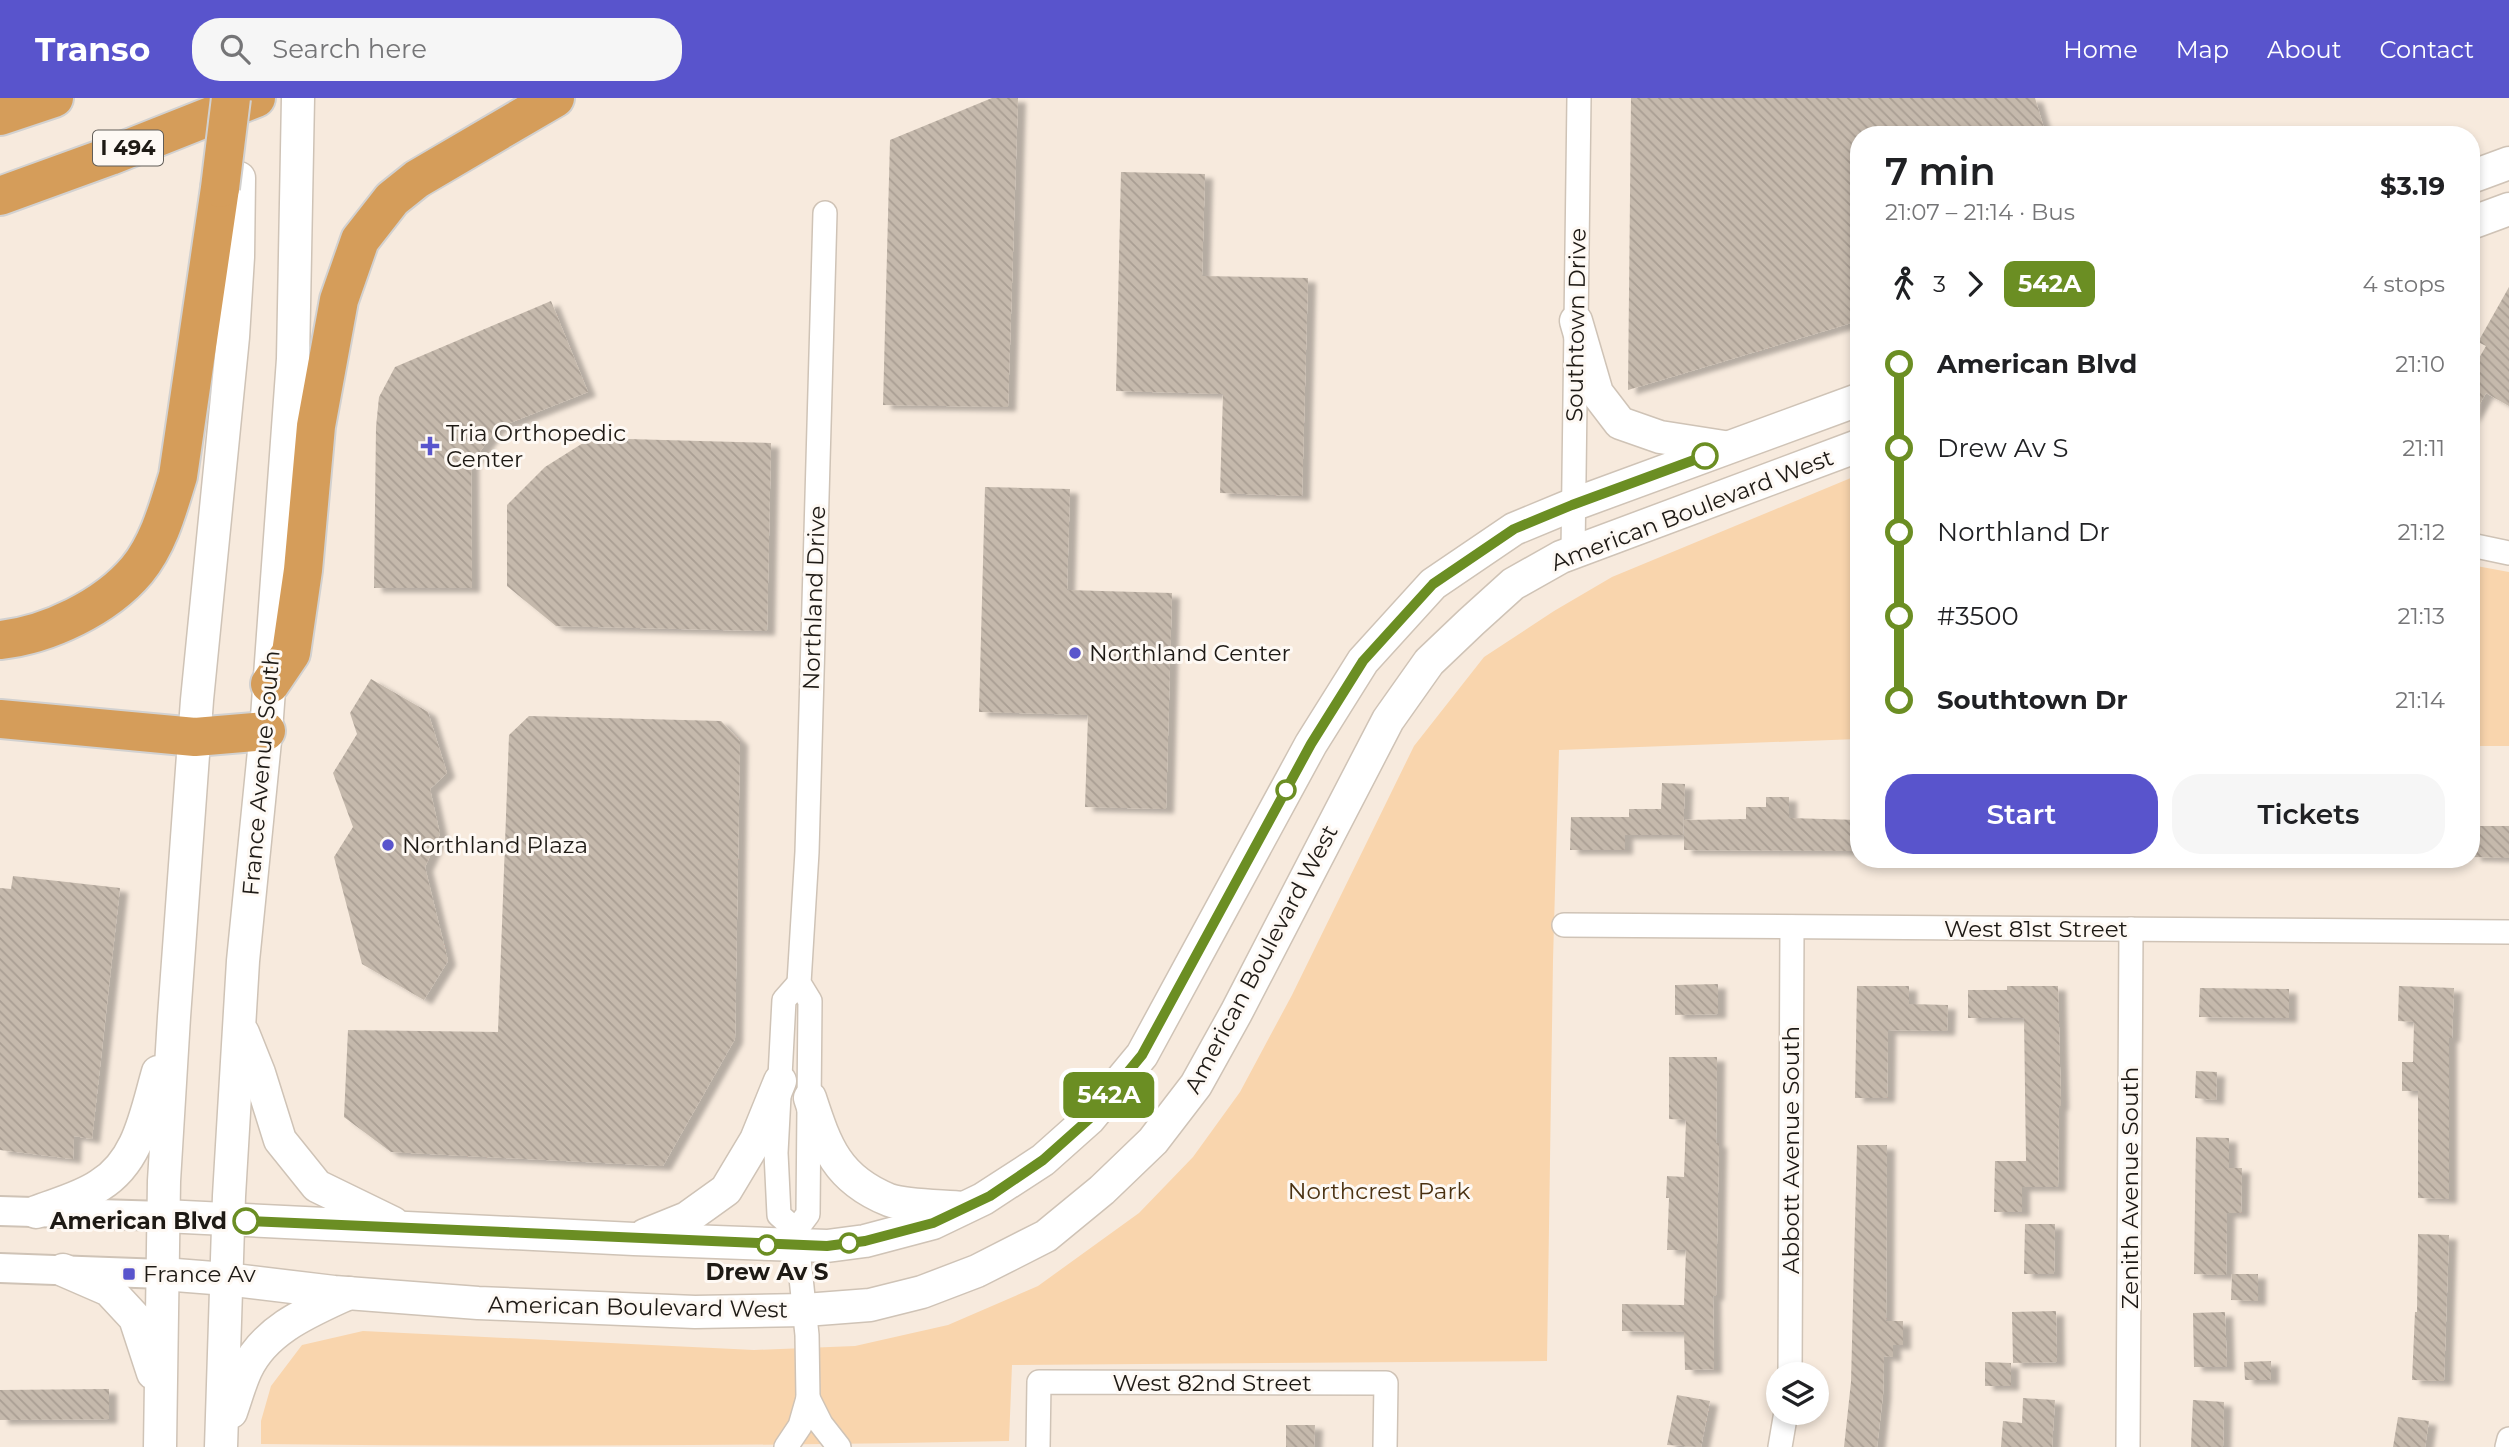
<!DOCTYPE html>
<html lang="en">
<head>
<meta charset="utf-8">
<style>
  :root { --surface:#fff; --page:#f6f6f6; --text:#202124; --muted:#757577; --accent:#5954cc }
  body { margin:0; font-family:Montserrat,sans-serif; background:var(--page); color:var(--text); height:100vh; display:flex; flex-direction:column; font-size:26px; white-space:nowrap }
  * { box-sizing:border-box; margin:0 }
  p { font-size:23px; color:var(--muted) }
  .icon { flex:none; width:38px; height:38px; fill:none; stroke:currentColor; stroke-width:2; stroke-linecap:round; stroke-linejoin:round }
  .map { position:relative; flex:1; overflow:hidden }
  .drawer { position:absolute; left:1850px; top:28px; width:630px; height:742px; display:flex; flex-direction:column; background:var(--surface); border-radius:28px; box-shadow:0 4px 10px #0003 }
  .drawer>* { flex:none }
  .badge { padding:0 14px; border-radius:10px; font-size:24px; line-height:46px }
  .fabs { position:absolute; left:1766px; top:1264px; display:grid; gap:14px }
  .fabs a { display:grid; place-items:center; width:63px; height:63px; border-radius:50%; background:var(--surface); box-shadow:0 4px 10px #0003; font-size:35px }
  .map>.badge { position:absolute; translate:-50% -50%; box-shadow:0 0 0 4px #fff }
  .legs { display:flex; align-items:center; gap:10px; height:77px; padding:0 35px; font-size:23px }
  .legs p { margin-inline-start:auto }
  .head { display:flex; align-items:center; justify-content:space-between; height:119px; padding:0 35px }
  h1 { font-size:38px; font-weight:600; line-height:52px }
  .primary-button { display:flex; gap:14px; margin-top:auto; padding:14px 35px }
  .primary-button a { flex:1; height:80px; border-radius:28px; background:var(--accent); color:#fff; font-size:28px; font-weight:600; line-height:80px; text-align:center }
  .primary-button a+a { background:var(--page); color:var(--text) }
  ul { padding:0 35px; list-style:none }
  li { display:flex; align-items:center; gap:24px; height:84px; font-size:26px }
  li i { display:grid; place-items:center; width:10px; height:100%; margin:0 9px; background:currentColor }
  li i::after { content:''; width:18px; height:18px; margin:-9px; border:5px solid; border-radius:50%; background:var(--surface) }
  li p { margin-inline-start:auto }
  li:first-child i { background:linear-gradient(#0000 50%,currentColor 0) }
  li:last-child i { background:linear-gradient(currentColor 50%,#0000 0) }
  header { display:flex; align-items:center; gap:42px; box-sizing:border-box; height:98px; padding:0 35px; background:var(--accent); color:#fff }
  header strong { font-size:33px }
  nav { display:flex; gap:38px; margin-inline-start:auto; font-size:24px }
  .search { width:490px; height:63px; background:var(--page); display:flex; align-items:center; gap:18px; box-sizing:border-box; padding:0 24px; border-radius:28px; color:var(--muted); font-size:26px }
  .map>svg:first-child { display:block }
  .park { fill:#f9d5ad }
  .building { fill:url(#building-back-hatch); filter:url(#shadow) }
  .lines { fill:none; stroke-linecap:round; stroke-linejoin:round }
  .minor-casing { stroke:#cfc3b6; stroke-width:26 }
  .tertiary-casing { stroke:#cfc3b6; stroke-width:32 }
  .secondary-casing { stroke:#cfc3b6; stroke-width:35 }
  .motorway-casing { stroke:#d2d1d0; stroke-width:42 }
  .minor { stroke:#fff; stroke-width:23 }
  .tertiary { stroke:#fff; stroke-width:28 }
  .secondary { stroke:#fff; stroke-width:32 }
  .motorway { stroke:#d59d5a; stroke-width:38 }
  .motorway-bridge-casing { stroke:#d2d1d0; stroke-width:42; stroke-linecap:butt }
  .motorway-bridge { stroke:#d59d5a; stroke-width:38 }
  .line-1-casing { stroke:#fff; stroke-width:16 }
  .line-1 { stroke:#6b8e23; stroke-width:10 }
  .poi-dot { fill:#5954cc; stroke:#fef9f4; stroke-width:2.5 }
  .stop-1-dot { fill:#fff; stroke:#6b8e23; stroke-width:3.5 }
  .labels { text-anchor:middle; stroke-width:6; stroke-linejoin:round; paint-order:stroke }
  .shield { fill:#fef9f4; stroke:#615d58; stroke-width:2 }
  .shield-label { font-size:21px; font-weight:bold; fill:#1e1a15 }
  .street-label { font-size:23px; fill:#1e1a15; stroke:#fef9f4 }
  .poi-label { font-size:23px; fill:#1e1a15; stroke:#fef9f4; text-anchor:start }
  .park-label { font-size:23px; fill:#4a3111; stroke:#fef9f4 }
  .stop-label { font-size:23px; font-weight:bold; fill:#1e1a15; stroke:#fef9f4; text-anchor:end }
</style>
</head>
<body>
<header>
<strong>Transo</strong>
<div class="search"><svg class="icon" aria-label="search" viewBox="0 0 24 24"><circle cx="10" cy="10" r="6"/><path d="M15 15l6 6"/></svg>Search here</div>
<nav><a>Home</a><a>Map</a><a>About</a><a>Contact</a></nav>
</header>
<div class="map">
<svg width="2509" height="1349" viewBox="0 0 2509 1349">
  <defs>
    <pattern id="building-back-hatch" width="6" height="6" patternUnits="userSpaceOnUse" patternTransform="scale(1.75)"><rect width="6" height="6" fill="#c5b9ac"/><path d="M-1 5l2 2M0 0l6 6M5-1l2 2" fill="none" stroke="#a99e93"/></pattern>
    <filter id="shadow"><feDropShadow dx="8" dy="4.5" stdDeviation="2" flood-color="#0004"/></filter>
  </defs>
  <rect width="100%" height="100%" fill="#f7eadd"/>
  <g class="park">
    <path d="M1858,377V641L1559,652L1553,862L1547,1263L1012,1267L1009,1343C759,1348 510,1349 261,1346V1323L271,1288L302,1247L363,1233L754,1252L855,1248L948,1227L1038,1188L1139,1115L1193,1059L1240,994L1292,897L1414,648L1484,559L1554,513L1612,479Z"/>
    <path d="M2471,467L2509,474V648H2471Z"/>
  </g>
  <g class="building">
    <path d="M992,0H1018L1008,309L883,307L890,42Z"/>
    <path d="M1631,0H2035L2046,37H1858V223L1628,292Z"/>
    <path d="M1121,74L1205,76L1202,178L1308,180L1302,398L1220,395L1223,296L1116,293Z"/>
    <path d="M2509,189V308L2486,295L2471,321V274L2486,248L2478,244Z"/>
    <path d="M551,203L588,294L497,330L471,366L472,490H374L376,329L379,299L395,269Z"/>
    <path d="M591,340L771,345L767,533L556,528L507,488V407L545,369Z"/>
    <path d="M985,389L1070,391L1067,492L1172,495L1166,711L1085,709L1088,617L979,614Z"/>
    <path d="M371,581L428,614L447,675L430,691L440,736L425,769L448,863L424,902L362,866L334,759L353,729L333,675L357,636L350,615Z"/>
    <path d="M529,618L721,623L740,643L735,941L663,1068L391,1054L344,1019L348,932L498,934L509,637Z"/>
    <path d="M1662,685L1685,686L1683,737H1625V752H1570L1571,719H1629V711H1661Z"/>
    <path d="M1766,699H1789V720L1858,722V753L1684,752V722L1746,721V709H1766Z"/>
    <path d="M2473,728H2509V760L2473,759Z"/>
    <path d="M13,778L120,790L92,1041L74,1038L73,1061L0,1052V790L11,791Z"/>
    <path d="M1718,886V916L1675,917V887Z"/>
    <path d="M1857,888H1909V906L1948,907L1947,933L1888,932L1887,1000H1855Z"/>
    <path d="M2007,888H2058L2061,1008H2059L2058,1089H2022V1114H1994L1995,1063H2026L2024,920H1968V892H2007Z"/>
    <path d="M2399,888L2454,890L2452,940H2449V1101L2418,1100V993H2402V964H2413L2414,924L2398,923Z"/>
    <path d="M2200,890L2289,891V920L2199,919Z"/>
    <path d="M1669,959H1717L1716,1045H1719L1716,1198H1713L1714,1271L1685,1272L1684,1234L1622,1233V1206L1684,1207L1686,1152H1667L1669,1100H1666L1667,1078L1684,1079L1686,1022L1669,1021Z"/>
    <path d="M2196,973L2217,974L2216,1002L2195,1000Z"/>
    <path d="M2196,1039L2229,1040V1070H2242L2241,1115H2227L2226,1177L2194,1176Z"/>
    <path d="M1857,1047H1887L1886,1223H1903V1247H1893V1259L1884,1258L1883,1297L1877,1349H1844L1851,1284Z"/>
    <path d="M2025,1126H2055L2054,1176H2024Z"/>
    <path d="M2418,1136L2449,1137L2444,1283L2412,1282L2415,1214H2417Z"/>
    <path d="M2232,1176H2258V1203L2231,1202Z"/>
    <path d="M2056,1213L2057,1264L2013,1265L2012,1214Z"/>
    <path d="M2225,1214L2227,1269H2194L2193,1215Z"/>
    <path d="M2271,1263V1282H2245L2244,1264Z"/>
    <path d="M1985,1264L2011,1265V1288H1985Z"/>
    <path d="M109,1291V1321L0,1322V1292Z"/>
    <path d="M1677,1297L1710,1303L1701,1349L1667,1347Z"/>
    <path d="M2023,1300L2055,1302L2052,1349H2001L2003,1323L2022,1325Z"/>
    <path d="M2193,1302L2224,1304L2223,1349H2191Z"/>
    <path d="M2398,1319L2429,1323L2425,1349H2393Z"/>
    <path d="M1286,1327H1315L1314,1349H1286Z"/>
  </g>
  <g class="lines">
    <defs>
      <g id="minor">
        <path d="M2471,447L2509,455"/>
        <path d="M1573,454L1579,0"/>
        <path d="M1564,827L2509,834"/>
        <path d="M796,1132L779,1117L776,1055L784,902L799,885"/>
        <path d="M1790,1276L1792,829"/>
        <path d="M808,1300L821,1326L839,1349"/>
        <path d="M786,1349L800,1328L808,1300L807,1237L796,1132L808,1116L810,903L799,885L807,754L825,115"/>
        <path d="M1038,1349L1039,1284L1386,1285L1385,1349"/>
        <path d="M1780,1349L1786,1314"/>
        <path d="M2128,1349L2131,831"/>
        <path d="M2507,1349L2509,1341"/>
      </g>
      <g id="tertiary">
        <path d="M0,1113L164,1118"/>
        <path d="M0,1170L163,1176"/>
      </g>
      <g id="secondary">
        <path d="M2471,79L2509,65"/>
        <path d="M2471,125L2509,111"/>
        <path d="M1576,223L1597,295L1620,325L1660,339L1724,349"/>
        <path d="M243,935L259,975L280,1042L317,1088L393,1125"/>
        <path d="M810,1000C826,1049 837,1081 889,1102C905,1108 944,1108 963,1110"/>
        <path d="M36,1114C57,1106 81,1100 100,1087C139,1063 146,1015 158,974"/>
        <path d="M164,1118L634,1141L827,1148L865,1143L933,1125L983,1101L1043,1062L1089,1021L1142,957L1311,646L1363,563L1433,486L1514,431L1572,407L1858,302"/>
        <path d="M645,1137L687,1120L726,1092L756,1042L780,983"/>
        <path d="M63,1172L109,1192L135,1220L153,1275"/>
        <path d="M163,1176L226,1181L334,1194L478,1205L695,1214L805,1212L870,1207L922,1194L977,1173L1046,1138L1102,1092L1153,1043L1196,987L1236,915L1388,622L1429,564L1471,524L1513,486L1561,459L1858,348"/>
        <path d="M231,1314C236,1300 240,1285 246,1272C265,1231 310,1213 349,1195"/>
        <path d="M160,1349L164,1083L174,919L197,602L233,239L238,159L239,80"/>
        <path d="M221,1349L229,1098L243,863L266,633L293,261L298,0"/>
      </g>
      <g id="motorway">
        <path d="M0,18L54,0"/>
        <path d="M0,98L110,58L256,0"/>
        <path d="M0,542C48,537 106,509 137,472C159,445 168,410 178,378L220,90"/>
        <path d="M270,586L291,555L303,472L316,328L339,202L360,142L392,101L417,81L555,0"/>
        <path d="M0,621L195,639L266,633"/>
      </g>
    </defs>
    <use href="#minor" class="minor-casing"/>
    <use href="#tertiary" class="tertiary-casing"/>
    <use href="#secondary" class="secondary-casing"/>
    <use href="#motorway" class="motorway-casing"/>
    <use href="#minor" class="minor"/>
    <use href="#tertiary" class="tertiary"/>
    <use href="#secondary" class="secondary"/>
    <use href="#motorway" class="motorway"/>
    <defs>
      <path id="motorway-bridge" d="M220,90L231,0"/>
    </defs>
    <use href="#motorway-bridge" class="motorway-bridge-casing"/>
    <use href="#motorway-bridge" class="motorway-bridge"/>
  </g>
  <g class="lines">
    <defs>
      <path id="line-1" d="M246,1123L827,1148L865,1143L933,1125L990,1098L1043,1062L1089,1021L1142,957L1311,646L1363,563L1433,486L1514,431L1572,407L1705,358"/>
    </defs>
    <use href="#line-1" class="line-1-casing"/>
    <use href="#line-1" class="line-1"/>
  </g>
  <g class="poi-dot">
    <path d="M426.5 337.5h7v7h7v7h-7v7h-7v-7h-7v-7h7z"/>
    <circle cx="1075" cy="555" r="7"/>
    <circle cx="388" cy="747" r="7"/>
    <rect x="122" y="1169" width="14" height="14" rx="3.5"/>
  </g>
  <g class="stop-1-dot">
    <circle cx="1705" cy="358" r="12"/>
    <circle cx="1286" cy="692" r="9"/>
    <circle cx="246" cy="1123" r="12"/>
    <circle cx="849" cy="1145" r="9"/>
    <circle cx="767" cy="1147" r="9"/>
  </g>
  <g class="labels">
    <rect class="shield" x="93" y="32.5" width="70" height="35" rx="5"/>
    <g class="shield-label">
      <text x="128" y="57">I 494</text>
    </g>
    <g class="street-label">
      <text transform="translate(1576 227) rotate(-89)" y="8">Southtown Drive</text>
      <text transform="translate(1692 412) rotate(-21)" y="8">American Boulevard West</text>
      <text transform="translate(814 500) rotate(-88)" y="8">Northland Drive</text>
      <text transform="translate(261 675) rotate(-85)" y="8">France Avenue South</text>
      <text x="2036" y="839">West 81st Street</text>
      <text transform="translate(1261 861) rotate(-62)" y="8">American Boulevard West</text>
      <text transform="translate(1791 1052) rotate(-90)" y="8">Abbott Avenue South</text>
      <text transform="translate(2130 1090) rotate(-90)" y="8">Zenith Avenue South</text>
      <text transform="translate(638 1209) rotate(1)" y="8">American Boulevard West</text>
      <text x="1212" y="1293">West 82nd Street</text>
    </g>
    <g class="poi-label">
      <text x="446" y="343">Tria Orthopedic<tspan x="446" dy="26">Center</tspan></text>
      <text x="1089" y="563">Northland Center</text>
      <text x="402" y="755">Northland Plaza</text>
      <text x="143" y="1184">France Av</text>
    </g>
    <g class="park-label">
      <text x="1379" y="1101">Northcrest Park</text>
    </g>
    <g class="stop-label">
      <text x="227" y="1131">American Blvd</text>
      <text x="767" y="1182" text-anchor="middle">Drew Av S</text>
    </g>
  </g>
</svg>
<div class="fabs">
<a><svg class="icon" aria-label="layers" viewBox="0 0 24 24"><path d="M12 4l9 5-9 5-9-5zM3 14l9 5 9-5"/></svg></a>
</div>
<b class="badge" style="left:1109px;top:997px;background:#6b8e23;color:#fff">542A</b>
<section class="drawer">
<div class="head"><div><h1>7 min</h1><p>21:07 – 21:14 · Bus</p></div><b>$3.19</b></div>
<div class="legs"><svg class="icon" aria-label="walk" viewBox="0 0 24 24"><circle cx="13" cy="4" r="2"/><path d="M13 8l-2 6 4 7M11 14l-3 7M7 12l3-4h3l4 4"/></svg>3<svg class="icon" aria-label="forward" viewBox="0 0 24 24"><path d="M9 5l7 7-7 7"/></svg><b class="badge" style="background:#6b8e23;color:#fff">542A</b><p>4 stops</p></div>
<ul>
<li><i style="color:#6b8e23"></i><b>American Blvd</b><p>21:10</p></li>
<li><i style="color:#6b8e23"></i><span>Drew Av S</span><p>21:11</p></li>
<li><i style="color:#6b8e23"></i><span>Northland Dr</span><p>21:12</p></li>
<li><i style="color:#6b8e23"></i><span>#3500</span><p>21:13</p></li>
<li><i style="color:#6b8e23"></i><b>Southtown Dr</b><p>21:14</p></li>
</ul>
<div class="primary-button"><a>Start</a><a>Tickets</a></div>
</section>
</div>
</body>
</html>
